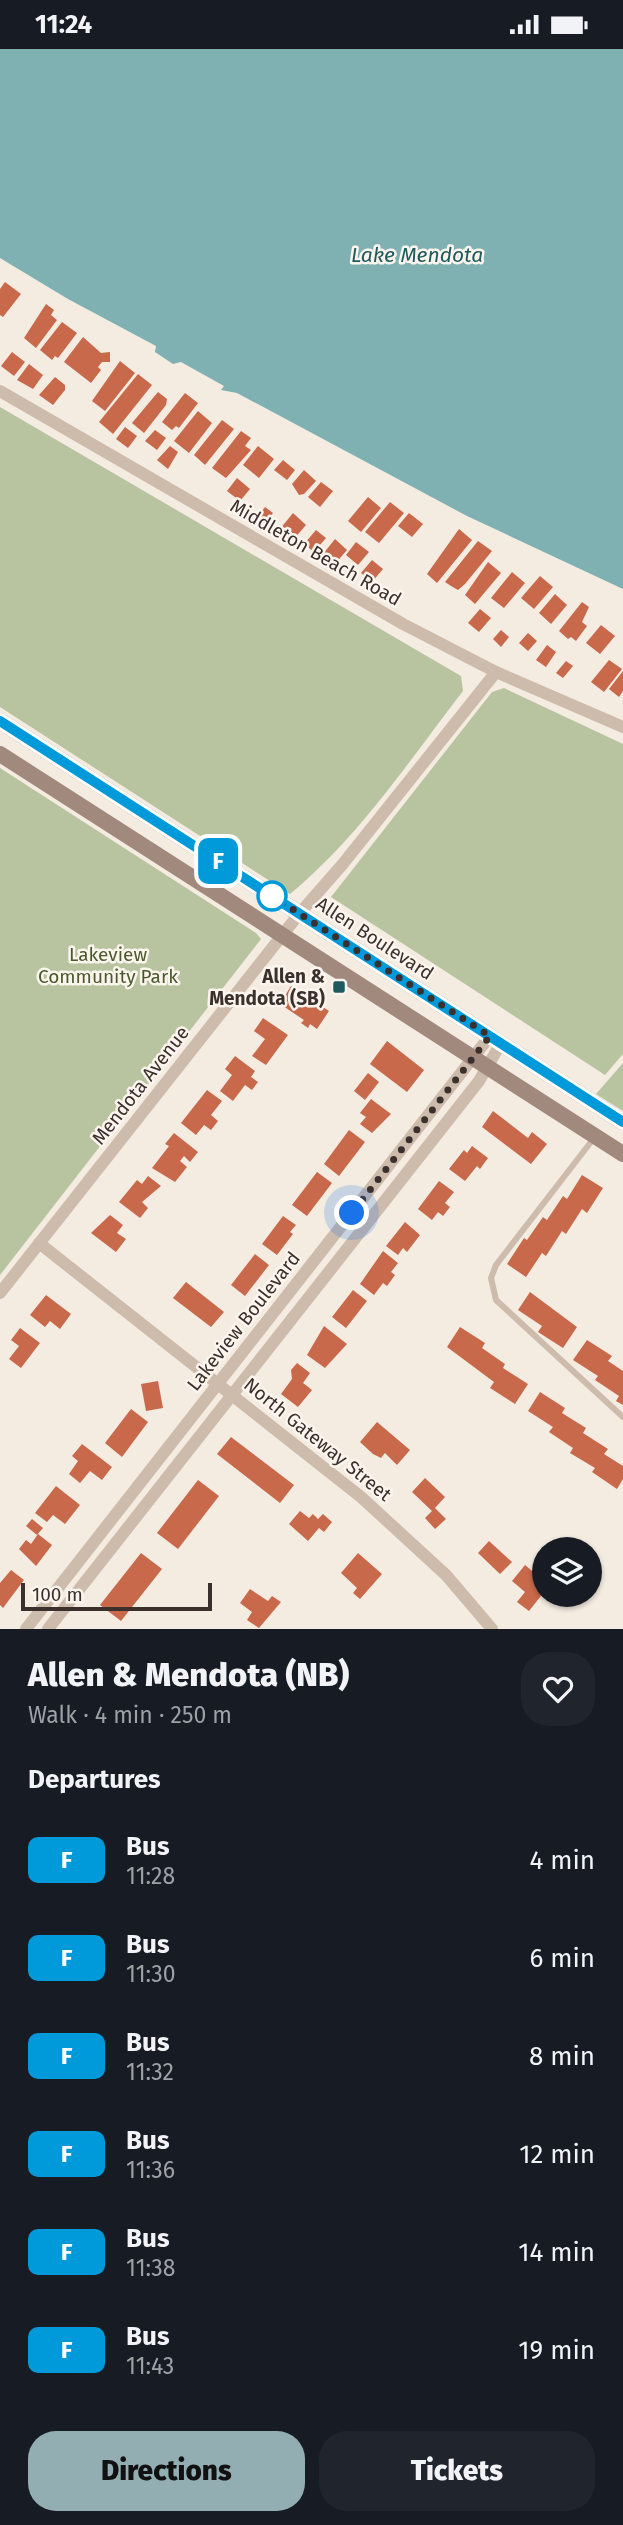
<!DOCTYPE html>
<html lang="en">
<head>
<meta charset="utf-8">
<style>
  :root { --surface:#171b24; --page:#20242c; --text:#f1f3f6; --muted:#9ea1a6; --accent:#92aeb2 }
  body { margin:0; font-family:"Fira Sans",sans-serif; background:var(--page); color:var(--text); height:100vh; display:flex; flex-direction:column; font-size:26px; white-space:nowrap }
  * { box-sizing:border-box; margin:0 }
  p { font-size:23px; color:var(--muted) }
  .icon { flex:none; width:38px; height:38px; fill:none; stroke:currentColor; stroke-width:2; stroke-linecap:round; stroke-linejoin:round }
  .map { position:relative; height:1580px; overflow:hidden }
  .details { display:flex; flex-direction:column; background:var(--surface); flex:1 }
  .details>* { flex:none }
  .badge { padding:0 14px; border-radius:10px; font-size:24px; line-height:46px }
  .tools { position:absolute; left:532px; top:1488px; display:grid; gap:14px }
  .tools a { display:grid; place-items:center; width:70px; height:70px; border-radius:50%; background:var(--surface); box-shadow:0 2px 5px #0004; font-size:35px }
  .scale { position:absolute; left:21px; bottom:18px; width:191px; box-sizing:border-box; padding-left:7px; border:4px solid #3b302b; border-top:0; font-size:19px; line-height:24px; white-space:nowrap; color:#3b302b; -webkit-text-stroke:5px #fbf5ee; paint-order:stroke }
  .you { position:absolute; width:35px; height:35px; margin:-18px; border:5px solid #fff; border-radius:50%; background:#1a73e8; box-shadow:0 0 0 10px #1a73e833 }
  .map>.badge { position:absolute; translate:-50% -50%; box-shadow:0 0 0 4px #fff }
  h2 { padding:0 28px; font-size:26px; line-height:63px }
  .round { display:grid; place-items:center; flex:none; width:74px; height:74px; border-radius:28px; background:var(--page) }
  .headline { display:flex; align-items:center; justify-content:space-between; height:119px; padding:0 28px }
  h1 { font-size:33px; font-weight:800; line-height:52px }
  .action { display:flex; gap:14px; margin-top:auto; padding:14px 28px }
  .action a { flex:1; height:80px; border-radius:28px; background:var(--accent); color:#111; font-size:28px; font-weight:800; line-height:80px; text-align:center }
  .action a+a { background:var(--page); color:var(--text) }
  ul { padding:0; list-style:none }
  li { display:flex; align-items:center; gap:21px; height:98px; padding:0 28px }
  li div { flex:1 }
  li b { display:block; font-size:26px }
  li em { font-style:normal }
  li .badge { min-width:77px; font-weight:700; text-align:center }
  .status { display:flex; justify-content:space-between; align-items:center; height:49px; padding:0 35px; background:var(--surface); direction:ltr }
  .status svg { height:19px; fill:currentColor }
  .map>svg:first-child { display:block }
  .green { fill:#b8c4a0 }
  .water { fill:#7fb0b2 }
  .building { fill:#c8694b }
  .lines { fill:none; stroke-linecap:round; stroke-linejoin:round }
  .service { stroke:#cdbbac; stroke-width:6 }
  .minor { stroke:#cdbbac; stroke-width:12 }
  .secondary { stroke:#a18a7d; stroke-width:16 }
  .line-casing { stroke:#fff; stroke-width:16 }
  .line { stroke:#009ada; stroke-width:10 }
  .walk { stroke:#3b302b; stroke-width:7; stroke-dasharray:0 12.6 }
  .stop-dot { fill:#fff; stroke:#009ada; stroke-width:3.5 }
  .poi-dot { fill:#1f5a5e; stroke:#fbf5ee; stroke-width:2.5 }
  .labels { text-anchor:middle; stroke-width:5; stroke-linejoin:round; paint-order:stroke }
  .street-label { font-size:19px; fill:#3b302b; stroke:#fbf5ee }
  .park-label { font-size:19px; fill:#4a5a2e; stroke:#fbf5ee }
  .poi-label { font-size:19px; font-weight:bold; fill:#3b302b; stroke:#fbf5ee; text-anchor:end }
  .water-label { font-size:21px; font-style:italic; fill:#1f5a5e; stroke:#fbf5ee }
</style>
</head>
<body>
<div class="status"><b>11:24</b><svg viewBox="0 0 49 12"><path d="M0 12V9h3v3zM5 12V6h3v6zM10 12V3h3v9zM15 12V0h3v12zM26 1h20v11H26zM47 4h2v5h-2z"/></svg></div>
<div class="map">
<svg width="623" height="1580" viewBox="0 0 623 1580">
  <rect width="100%" height="100%" fill="#f4ebe1"/>
  <g class="green">
    <path d="M0,358L461,627L463,642C409,712 358,789 290,845L0,658Z"/>
    <path d="M504,639L623,695V1005L605,1026L331,848L492,643Z"/>
    <path d="M0,719L256,884L261,890L0,1226Z"/>
    <path d="M623,1014V1062L596,1045Z"/>
  </g>
  <path class="water" d="M0,0H623V540L467,467L237,344L221,341L224,337L181,313L173,315L155,303L156,297L68,250L0,209Z"/>
  <g class="building">
    <path d="M5,233L21,245L3,268L0,266V240Z"/>
    <path d="M46,255L54,261L51,266L57,271L36,299L24,289Z"/>
    <path d="M62,273L77,284L58,309L55,307L52,311L40,301Z"/>
    <path d="M83,288L101,304L110,303V313H102L98,318L101,321L91,334L64,313Z"/>
    <path d="M12,303L25,313L14,327L1,317Z"/>
    <path d="M120,312L135,324L105,362L92,352Z"/>
    <path d="M29,315L43,326L33,340L17,331Z"/>
    <path d="M138,325L152,336L113,385L99,373Z"/>
    <path d="M55,328L65,336V341L53,356L39,346Z"/>
    <path d="M158,343L167,350L166,356L144,384L132,374Z"/>
    <path d="M185,344L198,354L179,379L176,377L172,381L162,373Z"/>
    <path d="M198,362L212,374L189,404L174,392Z"/>
    <path d="M222,371L234,380L205,416L194,406Z"/>
    <path d="M125,378L137,387L128,399L116,390Z"/>
    <path d="M155,381L166,389L157,401L145,392Z"/>
    <path d="M241,382L251,389L245,397L251,401L226,429L212,419Z"/>
    <path d="M170,397L178,403L168,420L157,411Z"/>
    <path d="M258,397L274,410L259,429L243,416Z"/>
    <path d="M283,411L295,421L287,431L274,421Z"/>
    <path d="M304,421L316,432L304,445L299,446L292,435Z"/>
    <path d="M237,429L250,440L240,452L227,442Z"/>
    <path d="M321,433L333,442L320,458L308,448Z"/>
    <path d="M368,448L381,459L361,483L348,472Z"/>
    <path d="M390,453L404,464L379,494L365,483Z"/>
    <path d="M265,458L273,464L263,476L256,470Z"/>
    <path d="M293,464L306,476L293,491L280,480Z"/>
    <path d="M409,464L423,475L412,488L398,477Z"/>
    <path d="M459,480L472,491L437,534L427,525Z"/>
    <path d="M316,481L326,489L314,503L304,495Z"/>
    <path d="M335,490L347,501L335,515L323,505Z"/>
    <path d="M478,492L492,502L465,535L458,541L451,537L445,533Z"/>
    <path d="M356,493L369,503L358,516L346,506Z"/>
    <path d="M372,511L383,520L372,533L361,524Z"/>
    <path d="M488,513L501,524L475,555L465,546Z"/>
    <path d="M512,523L525,534L504,559L491,549Z"/>
    <path d="M540,527L553,538L534,560L521,549Z"/>
    <path d="M555,545L567,556L551,575L539,564Z"/>
    <path d="M582,553L589,558L582,573L587,577L576,592L571,588L568,590L559,582Z"/>
    <path d="M480,560L491,569L479,583L468,574Z"/>
    <path d="M601,576L615,587L600,605L586,594Z"/>
    <path d="M501,581L509,588L501,598L493,590Z"/>
    <path d="M528,584L537,592L528,602L519,594Z"/>
    <path d="M547,596L556,603L546,618L536,611Z"/>
    <path d="M609,611L622,620L604,643L591,633Z"/>
    <path d="M566,612L573,617L563,629L556,624Z"/>
    <path d="M623,622V642L619,648L609,640Z"/>
    <path d="M291,937L329,962L317,980L310,975L308,979L301,974L304,971L280,955Z"/>
    <path d="M263,969L288,986L266,1016L252,1007L265,990L254,982Z"/>
    <path d="M387,992L424,1021L407,1043L370,1015Z"/>
    <path d="M235,1007L255,1022L251,1028L258,1033L252,1041L245,1036L233,1052L220,1042L232,1026L225,1020Z"/>
    <path d="M368,1024L379,1033L365,1051L354,1042Z"/>
    <path d="M207,1041L222,1052L211,1066L218,1072L211,1081L204,1076L196,1086L181,1074Z"/>
    <path d="M371,1050L391,1065L372,1084L360,1075L366,1068L360,1064Z"/>
    <path d="M493,1062L528,1089L532,1083L547,1095L531,1115L482,1078Z"/>
    <path d="M349,1081L365,1093L339,1127L324,1115Z"/>
    <path d="M174,1084L198,1103L190,1113L184,1107L180,1112L187,1118L175,1133L152,1119L169,1097L165,1095Z"/>
    <path d="M472,1097L488,1109L480,1120L477,1117L465,1132L449,1120L464,1101L467,1104Z"/>
    <path d="M317,1123L332,1134L307,1167L292,1156Z"/>
    <path d="M582,1126L603,1139L587,1164L582,1160L566,1185L562,1182L546,1207L542,1204L526,1228L507,1215L524,1189L527,1191L543,1168L547,1171L563,1147L567,1150Z"/>
    <path d="M148,1127L161,1137L142,1153L148,1159L140,1169L119,1153L137,1131L142,1135Z"/>
    <path d="M439,1132L454,1143L445,1154L450,1158L443,1167L438,1163L432,1171L418,1160Z"/>
    <path d="M110,1166L123,1176L117,1184L126,1190L116,1203L91,1184Z"/>
    <path d="M283,1167L296,1176L290,1183L293,1185L277,1206L262,1195Z"/>
    <path d="M405,1173L420,1186L407,1203L403,1199L398,1206L386,1197Z"/>
    <path d="M383,1202L398,1214L391,1223L395,1226L387,1237L383,1234L374,1246L360,1235Z"/>
    <path d="M255,1205L269,1216L245,1247L231,1236Z"/>
    <path d="M186,1233L224,1263L211,1278L173,1249Z"/>
    <path d="M353,1241L367,1252L346,1279L332,1268Z"/>
    <path d="M530,1243L577,1278L563,1299L538,1283L542,1277L518,1261Z"/>
    <path d="M46,1246L71,1265L60,1280L50,1272L45,1278L30,1266Z"/>
    <path d="M324,1277L347,1295L325,1319L307,1306Z"/>
    <path d="M460,1278L485,1294L482,1299L505,1315L503,1319L528,1335L515,1355L490,1339L494,1333L447,1298Z"/>
    <path d="M20,1279L40,1294L21,1319L9,1310L19,1297L11,1291Z"/>
    <path d="M587,1291L612,1307L608,1312L623,1322V1356L616,1352L619,1347L595,1331L598,1327L573,1311Z"/>
    <path d="M297,1314L310,1324L303,1334L312,1341L298,1358L281,1345L292,1330L291,1321Z"/>
    <path d="M158,1332L163,1359L146,1362L141,1335Z"/>
    <path d="M540,1343L565,1359L562,1364L586,1379L583,1384L608,1400L604,1405L623,1417V1430L617,1440L592,1423L595,1419L570,1404L573,1399L549,1383L553,1378L528,1362Z"/>
    <path d="M131,1360L148,1373L122,1408L105,1394Z"/>
    <path d="M377,1373L410,1401L397,1416L385,1404L381,1409L373,1405L360,1393Z"/>
    <path d="M231,1388L294,1436L280,1454L217,1405Z"/>
    <path d="M82,1395L112,1418L102,1431L90,1422L80,1434L69,1425L78,1412L72,1407Z"/>
    <path d="M425,1429L445,1448L435,1459L446,1470L435,1480L425,1469L432,1462L412,1443Z"/>
    <path d="M198,1431L219,1447L178,1500L157,1484Z"/>
    <path d="M56,1437L80,1456L65,1475L53,1466L47,1473L35,1464Z"/>
    <path d="M300,1462L309,1469L313,1465L318,1470L323,1465L332,1473L324,1483L319,1479L308,1492L289,1475Z"/>
    <path d="M32,1470L43,1479L37,1486L26,1477Z"/>
    <path d="M38,1485L52,1496L36,1517L19,1500L26,1491L31,1495Z"/>
    <path d="M489,1492L512,1513L500,1525L478,1504Z"/>
    <path d="M141,1504L162,1520L121,1572L100,1556Z"/>
    <path d="M358,1504L382,1525L360,1550L353,1544L357,1539L341,1524Z"/>
    <path d="M525,1516L544,1532V1543L529,1562L517,1553L525,1543L512,1532Z"/>
    <path d="M11,1521L24,1531L3,1559L0,1556V1534Z"/>
    <path d="M250,1540L268,1552L272,1547L281,1553L259,1579L247,1571L252,1563L240,1554Z"/>
  </g>
  <g class="lines">
    <path class="service" d="M594,1089L496,1216L491,1229L496,1251L623,1368"/>
    <g class="minor">
      <path d="M0,342L403,575L496,623L623,678"/>
      <path d="M39,1194L361,1448L446,1526L492,1580"/>
      <path d="M0,1244L299,865L342,816L496,623"/>
      <path d="M26,1580L490,987"/>
      <path d="M48,1580L479,1032L501,994"/>
    </g>
    <g class="secondary">
      <path d="M0,672L623,1073"/>
      <path d="M0,705L623,1105"/>
    </g>
  </g>
  <g class="lines">
    <defs>
      <path id="line" d="M0,672L623,1073"/>
    </defs>
    <use href="#line" class="line-casing"/>
    <use href="#line" class="line"/>
    <path class="walk" d="M272,847L490,987L352,1164"/>
  </g>
  <circle class="stop-dot" cx="272" cy="847" r="14"/>
  <rect class="poi-dot" x="332" y="931" width="14" height="14" rx="3.5"/>
  <g class="labels">
    <g class="street-label">
      <text transform="translate(316 503) rotate(30)" y="7">Middleton Beach Road</text>
      <text transform="translate(375 889) rotate(33)" y="7">Allen Boulevard</text>
      <text transform="translate(140 1036) rotate(-52)" y="7">Mendota Avenue</text>
      <text transform="translate(243 1272) rotate(-52)" y="7">Lakeview Boulevard</text>
      <text transform="translate(318 1390) rotate(39)" y="7">North Gateway Street</text>
    </g>
    <g class="park-label">
      <text x="108" y="912">Lakeview<tspan x="108" dy="22">Community Park</tspan></text>
    </g>
    <g class="poi-label">
      <text x="325" y="934">Allen &amp;<tspan x="325" dy="22">Mendota (SB)</tspan></text>
    </g>
    <g class="water-label">
      <text x="417" y="213">Lake Mendota</text>
    </g>
  </g>
</svg>
<div class="tools">
<a><svg class="icon" aria-label="layers" viewBox="0 0 24 24"><path d="M12 4l9 5-9 5-9-5zM3 14l9 5 9-5"/></svg></a>
</div>
<div class="scale">100 m</div>
<div class="you" style="left:352px;top:1164px"></div>
<b class="badge" style="left:218px;top:812px;background:#009ada;color:#fff">F</b>
</div>
<section class="details">
<div class="headline"><div><h1>Allen &amp; Mendota (NB)</h1><p>Walk · 4 min · 250 m</p></div><a class="round"><svg class="icon" aria-label="heart" viewBox="0 0 24 24"><path d="M12 20l-8-8c-3-5 5-10 8-4 3-6 11-1 8 4z"/></svg></a></div>
<h2>Departures</h2>
<ul>
<li><span class="badge" style="background:#009ada;color:#fff">F</span><div><b>Bus</b><p>11:28</p></div><em>4 min</em></li>
<li><span class="badge" style="background:#009ada;color:#fff">F</span><div><b>Bus</b><p>11:30</p></div><em>6 min</em></li>
<li><span class="badge" style="background:#009ada;color:#fff">F</span><div><b>Bus</b><p>11:32</p></div><em>8 min</em></li>
<li><span class="badge" style="background:#009ada;color:#fff">F</span><div><b>Bus</b><p>11:36</p></div><em>12 min</em></li>
<li><span class="badge" style="background:#009ada;color:#fff">F</span><div><b>Bus</b><p>11:38</p></div><em>14 min</em></li>
<li><span class="badge" style="background:#009ada;color:#fff">F</span><div><b>Bus</b><p>11:43</p></div><em>19 min</em></li>
</ul>
<div class="action"><a>Directions</a><a>Tickets</a></div>
</section>
</body>
</html>
